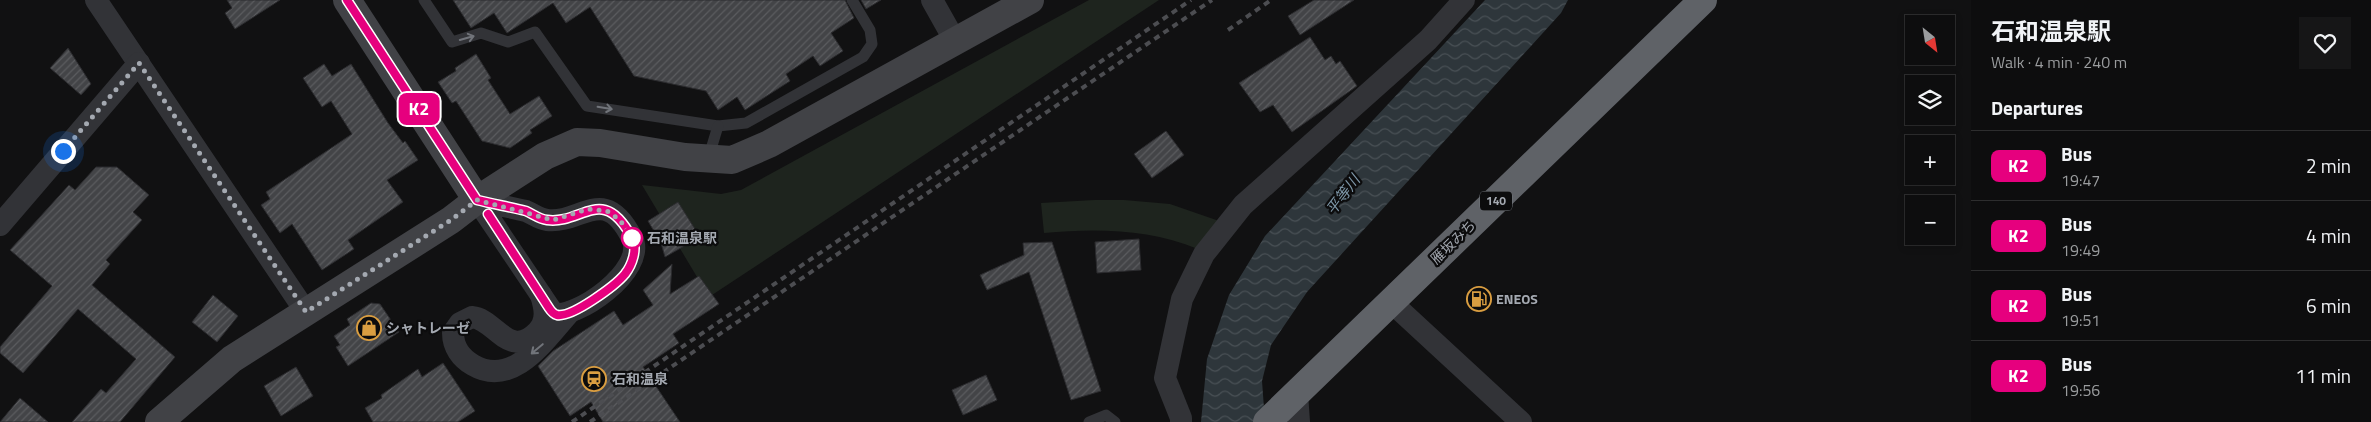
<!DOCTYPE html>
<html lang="en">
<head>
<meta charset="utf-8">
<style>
  :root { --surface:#0d0d0e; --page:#161617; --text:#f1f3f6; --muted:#9a9c9e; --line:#2d2d2e }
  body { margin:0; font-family:"Titillium Web","Noto Sans JP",sans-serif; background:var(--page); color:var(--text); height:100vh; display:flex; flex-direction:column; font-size:19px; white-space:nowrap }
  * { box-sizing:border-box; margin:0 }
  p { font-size:16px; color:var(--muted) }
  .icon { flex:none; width:28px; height:28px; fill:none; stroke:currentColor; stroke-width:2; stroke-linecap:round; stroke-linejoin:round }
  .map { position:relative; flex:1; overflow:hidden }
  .drawer { display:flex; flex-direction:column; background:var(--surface); width:400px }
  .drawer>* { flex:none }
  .badge { padding:0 10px; border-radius:8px; font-size:18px; line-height:32px }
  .needle { width:32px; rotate:150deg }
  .fabs { position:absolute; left:1905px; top:15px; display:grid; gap:10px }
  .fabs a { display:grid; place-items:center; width:50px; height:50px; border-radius:0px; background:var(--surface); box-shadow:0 2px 8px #0003,0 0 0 1px var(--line); font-size:25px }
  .you { position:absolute; width:25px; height:25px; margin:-12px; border:4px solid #fff; border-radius:50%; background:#1a73e8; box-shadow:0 0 0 8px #1a73e833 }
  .map>.badge { position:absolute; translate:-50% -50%; box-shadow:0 0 0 2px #fff }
  h2 { padding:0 20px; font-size:19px; line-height:45px }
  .round { display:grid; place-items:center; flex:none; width:52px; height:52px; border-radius:0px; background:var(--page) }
  .headline { display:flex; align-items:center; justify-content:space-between; height:85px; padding:0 20px }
  h1 { font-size:24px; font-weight:700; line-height:38px }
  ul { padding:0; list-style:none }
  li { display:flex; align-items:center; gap:15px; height:70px; padding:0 20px; border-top:1px solid var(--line) }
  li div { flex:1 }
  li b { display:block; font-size:19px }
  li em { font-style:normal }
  li .badge { min-width:55px; font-weight:700; text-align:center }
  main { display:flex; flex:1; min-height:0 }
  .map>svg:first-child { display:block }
  .green { fill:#1e241e }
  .water { fill:url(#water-waves) }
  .building { fill:url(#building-hatch); stroke:#2b2b2e }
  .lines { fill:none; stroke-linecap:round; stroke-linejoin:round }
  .lane { stroke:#323337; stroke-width:11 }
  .street { stroke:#323337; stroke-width:22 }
  .secondary { stroke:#414246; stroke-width:28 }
  .highway { stroke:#5f6267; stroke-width:28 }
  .rail { stroke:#4c4d51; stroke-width:4; stroke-dasharray:6 5; stroke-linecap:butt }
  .oneway { stroke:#71747a }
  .line-casing { stroke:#fff; stroke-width:11 }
  .line { stroke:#e6007e; stroke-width:8 }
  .walk { stroke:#a4a9b1; stroke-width:5; stroke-dasharray:0 9 }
  .stop-dot { fill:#fff; stroke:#e6007e; stroke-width:2.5 }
  .labels { text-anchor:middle; stroke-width:4.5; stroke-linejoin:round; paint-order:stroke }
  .shield { fill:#0c0c0d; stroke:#767a80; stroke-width:1 }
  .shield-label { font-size:12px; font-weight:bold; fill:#a4a9b1 }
  .stop-label { font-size:14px; font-weight:bold; fill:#a4a9b1; stroke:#0c0c0d; text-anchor:start }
  .street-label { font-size:14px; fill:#a4a9b1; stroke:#0c0c0d }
  .poi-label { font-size:14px; font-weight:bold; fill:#a4a9b1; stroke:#0c0c0d; text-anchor:start }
  .water-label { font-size:15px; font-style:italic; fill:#7e97a8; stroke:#0c0c0d }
</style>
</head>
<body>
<main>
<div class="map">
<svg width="1971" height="422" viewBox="0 0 1971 422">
  <defs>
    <pattern id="water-waves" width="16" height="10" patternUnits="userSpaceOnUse" patternTransform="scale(1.25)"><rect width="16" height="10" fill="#2e363b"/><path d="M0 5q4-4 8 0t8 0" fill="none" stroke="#495055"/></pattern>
    <pattern id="building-hatch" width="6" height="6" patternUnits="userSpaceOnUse" patternTransform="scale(1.25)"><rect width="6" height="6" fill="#434447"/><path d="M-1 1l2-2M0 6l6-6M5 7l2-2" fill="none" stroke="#5b5c5f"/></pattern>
  </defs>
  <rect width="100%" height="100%" fill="#111112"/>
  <g class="green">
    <path d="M1089,0H1159L709,297L642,185L721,194L741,190Z"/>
    <path d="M1095,200H1124L1170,204L1222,222L1198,249C1149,229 1097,228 1044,233L1041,203Z"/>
  </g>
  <path class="water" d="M1485,0H1568L1561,13L1307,292L1271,345L1262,381L1265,422H1201L1207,359L1229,295L1265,236Z"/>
  <g class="building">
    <path d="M227,0H280L235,29L225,13L232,8Z"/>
    <path d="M453,0H845L854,18L831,33L843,51L820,66L813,56L786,74L790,81L745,110L737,97L718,110L706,91L634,76L590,7L566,23L553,3L507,33L494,13L471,28Z"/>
    <path d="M861,0H881L866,9Z"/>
    <path d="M1314,0H1354L1300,35L1288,16Z"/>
    <path d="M1310,37L1325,60L1331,56L1336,64L1340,61L1357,86L1292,132L1273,105L1260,112L1239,83Z"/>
    <path d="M68,48L91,84L81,95L50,68Z"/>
    <path d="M476,54L491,78L488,80L510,114L539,96L552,116L530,130L532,133L510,148L482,141L456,101L452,103L438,82L456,71L455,68Z"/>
    <path d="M324,64L332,76L351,64L388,123L403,143L405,141L418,160L387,180L403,202L348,240L354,249L322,270L292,224L280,233L261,205L270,199L266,192L352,134L331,101L322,107L303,78Z"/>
    <path d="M1166,131L1184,155L1152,178L1134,154Z"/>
    <path d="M96,167H117L149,195L133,212L142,220L106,260L110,264L92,285L175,357L120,422H72L101,389L106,393L136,359L78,309L23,373L0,353V347L52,286L10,250L69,185L75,190Z"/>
    <path d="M678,202L700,237L665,257L661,243L648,221Z"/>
    <path d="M1139,239L1141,270L1097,273L1095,242Z"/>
    <path d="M1052,242L1101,391L1071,400L1029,272L987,290L980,275L1024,255L1023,243Z"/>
    <path d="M672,264L670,294L699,276L719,304L673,334L679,343L643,367L680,422H603L591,402L570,416L538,366L553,351L614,311L623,325L653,305L643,290Z"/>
    <path d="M213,295L238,316L217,342L192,322Z"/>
    <path d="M371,303L380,304L399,332L348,366L336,347L340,345L334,336L350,325L347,319Z"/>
    <path d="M443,363L475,411L458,422H373L365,408L382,398L381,395L418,369L422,377Z"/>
    <path d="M296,367L313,396L281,416L264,386Z"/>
    <path d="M986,375L997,400L963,415L952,390Z"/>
    <path d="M20,398L48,422H0Z"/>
  </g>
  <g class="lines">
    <g class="lane">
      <path d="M424,0L452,42L481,33L508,42L535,32L587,106L718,126L746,123L863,57L872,44L870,30L852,0"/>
      <path d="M708,159L718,126"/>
      <path d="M1089,422L1106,415L1115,422"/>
    </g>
    <g class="street">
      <path d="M96,0L306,312"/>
      <path d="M932,0L955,41"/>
      <path d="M477,200C493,204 510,207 526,211C533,214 539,219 547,220C582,224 604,183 632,238C648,270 574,321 553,313Z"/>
      <path d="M0,225L139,63"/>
      <path d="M541,295C545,308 548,321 537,332C509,360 495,319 472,317L460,323L453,333C453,347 461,358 473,365C514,389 546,338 570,312"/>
      <path d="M1391,302L1521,422"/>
      <path d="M1297,393L1299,422"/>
      <path d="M1181,422V418L1165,378L1182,299L1204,254L1243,205L1428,40L1464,0"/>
    </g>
    <g class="secondary">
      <path d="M347,0L477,200"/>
      <path d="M159,422L232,359L451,220L477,200L545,156L577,142L600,143L685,157L732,160L769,144L1030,0"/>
    </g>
    <path class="highway" d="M1267,422L1703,0"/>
    <g class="rail">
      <path d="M1228,30L1271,0"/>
      <path d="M572,422L1191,0"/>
      <path d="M590,422L1212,0"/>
    </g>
  </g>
  <defs><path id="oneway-shaft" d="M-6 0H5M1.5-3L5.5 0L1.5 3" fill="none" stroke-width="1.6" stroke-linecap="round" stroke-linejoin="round" transform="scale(1.25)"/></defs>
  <g class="oneway">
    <use href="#oneway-shaft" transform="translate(467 38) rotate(-16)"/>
    <use href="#oneway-shaft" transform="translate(605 108) rotate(9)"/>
    <use href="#oneway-shaft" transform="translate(537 349) rotate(140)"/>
  </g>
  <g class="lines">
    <defs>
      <path id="line" d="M347,0L477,200C493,204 510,207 526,211C533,214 539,219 547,220C582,225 603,183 632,238C638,249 632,265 625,274C616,285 572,318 557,315C553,314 551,311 549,308L488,214"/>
    </defs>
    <use href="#line" class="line-casing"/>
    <use href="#line" class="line"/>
    <path class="walk" d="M63,151L139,63L306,312L451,220L477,200L553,220L588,209L607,211L620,220L632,238"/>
  </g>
  <defs>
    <symbol id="fuel-ring" viewBox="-11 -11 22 22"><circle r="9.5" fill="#0c0c0d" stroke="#da9e41" stroke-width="1.5"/><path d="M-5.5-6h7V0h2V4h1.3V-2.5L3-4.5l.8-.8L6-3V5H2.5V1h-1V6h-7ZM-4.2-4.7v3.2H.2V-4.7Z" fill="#da9e41"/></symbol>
    <symbol id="shop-ring" viewBox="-11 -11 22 22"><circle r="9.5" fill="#0c0c0d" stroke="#da9e41" stroke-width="1.5"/><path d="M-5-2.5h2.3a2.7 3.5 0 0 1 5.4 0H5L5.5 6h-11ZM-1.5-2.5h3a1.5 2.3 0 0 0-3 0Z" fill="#da9e41"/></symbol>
    <symbol id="station-ring" viewBox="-11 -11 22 22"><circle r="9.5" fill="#0c0c0d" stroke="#da9e41" stroke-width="1.5"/><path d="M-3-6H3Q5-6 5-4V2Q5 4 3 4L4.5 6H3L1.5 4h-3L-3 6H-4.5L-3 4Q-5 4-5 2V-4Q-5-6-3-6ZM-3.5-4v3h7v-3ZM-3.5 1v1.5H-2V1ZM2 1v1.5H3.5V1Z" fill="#da9e41"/></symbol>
  </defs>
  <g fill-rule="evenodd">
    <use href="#fuel-ring" x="1465" y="285" width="28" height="28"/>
    <use href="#shop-ring" x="355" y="314" width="28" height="28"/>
    <use href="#station-ring" x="580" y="365" width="28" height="28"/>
  </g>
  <circle class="stop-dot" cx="632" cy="238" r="10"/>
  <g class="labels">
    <rect class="shield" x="1480" y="191.5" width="32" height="19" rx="4"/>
    <g class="shield-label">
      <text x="1496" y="205">140</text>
    </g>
    <g class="stop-label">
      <text x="647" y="243">石和温泉駅</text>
    </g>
    <g class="street-label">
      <text transform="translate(1453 242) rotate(-44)" y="5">雁坂みち</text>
    </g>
    <g class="poi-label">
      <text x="1496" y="304">ENEOS</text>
      <text x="386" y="333">シャトレーゼ</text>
      <text x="612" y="384">石和温泉</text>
    </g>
    <g class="water-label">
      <text transform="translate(1343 195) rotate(-53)" y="5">平等川</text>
    </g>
  </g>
</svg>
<div class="fabs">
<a><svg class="needle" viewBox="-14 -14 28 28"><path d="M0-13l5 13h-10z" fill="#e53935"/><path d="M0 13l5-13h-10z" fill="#9a9c9e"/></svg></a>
<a><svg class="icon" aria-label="layers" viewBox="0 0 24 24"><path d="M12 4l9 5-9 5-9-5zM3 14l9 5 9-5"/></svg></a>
<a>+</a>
<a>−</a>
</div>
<div class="you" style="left:63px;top:151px"></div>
<b class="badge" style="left:419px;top:109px;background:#e6007e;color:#fff">K2</b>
</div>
<section class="drawer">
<div class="headline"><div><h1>石和温泉駅</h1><p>Walk · 4 min · 240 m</p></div><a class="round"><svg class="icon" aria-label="heart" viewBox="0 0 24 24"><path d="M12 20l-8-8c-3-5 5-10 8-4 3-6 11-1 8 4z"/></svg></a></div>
<h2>Departures</h2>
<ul>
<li><span class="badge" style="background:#e6007e;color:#fff">K2</span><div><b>Bus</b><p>19:47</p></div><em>2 min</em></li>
<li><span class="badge" style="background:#e6007e;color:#fff">K2</span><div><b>Bus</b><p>19:49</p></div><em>4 min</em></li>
<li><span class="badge" style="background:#e6007e;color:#fff">K2</span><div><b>Bus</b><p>19:51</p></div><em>6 min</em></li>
<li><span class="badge" style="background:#e6007e;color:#fff">K2</span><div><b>Bus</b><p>19:56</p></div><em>11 min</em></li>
</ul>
</section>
</main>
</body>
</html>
